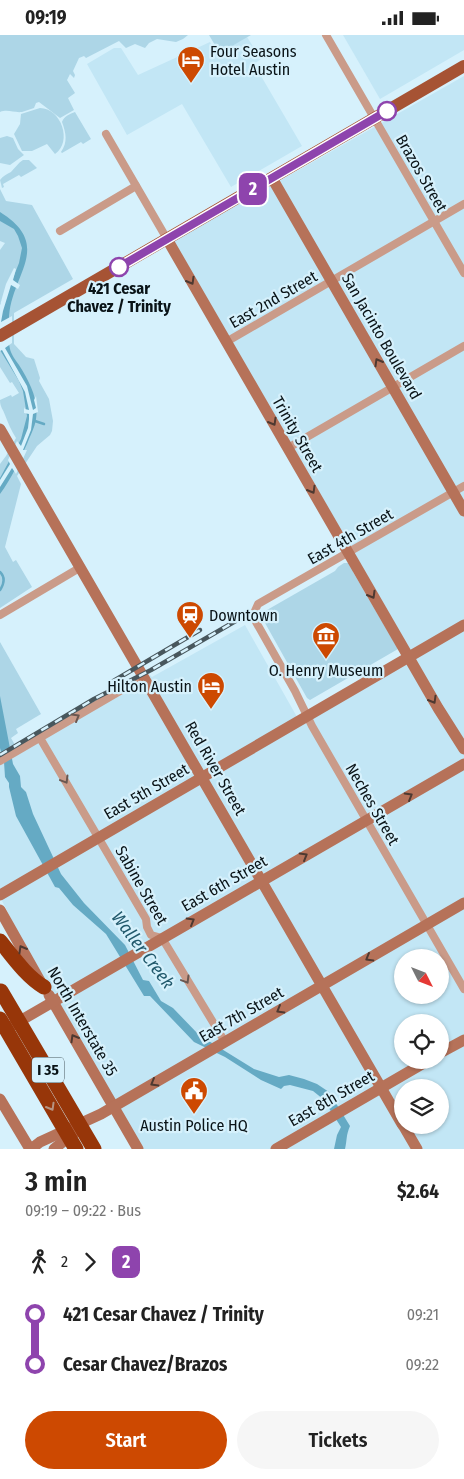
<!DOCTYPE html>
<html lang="en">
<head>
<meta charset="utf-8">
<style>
  :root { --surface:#fff; --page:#f6f6f6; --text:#222; --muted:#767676; --accent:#cd4901 }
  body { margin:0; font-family:"Fira Sans Condensed",sans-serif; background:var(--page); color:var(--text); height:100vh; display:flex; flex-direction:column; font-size:19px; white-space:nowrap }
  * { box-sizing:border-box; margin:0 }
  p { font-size:16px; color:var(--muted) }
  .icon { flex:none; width:28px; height:28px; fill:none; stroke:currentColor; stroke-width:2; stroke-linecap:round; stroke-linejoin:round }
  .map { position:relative; height:1114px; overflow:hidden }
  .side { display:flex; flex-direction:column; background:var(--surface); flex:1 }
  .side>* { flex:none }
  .badge { padding:0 10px; border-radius:8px; font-size:18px; line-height:32px }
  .needle { width:32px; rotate:132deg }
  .controls { position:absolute; left:394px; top:914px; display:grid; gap:10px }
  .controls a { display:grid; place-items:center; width:55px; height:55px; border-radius:50%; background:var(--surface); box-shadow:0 1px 4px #0004; font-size:25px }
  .map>.badge { position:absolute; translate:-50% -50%; box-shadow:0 0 0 2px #fff }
  .legs { display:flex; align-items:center; gap:8px; height:55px; padding:0 25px; font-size:16px }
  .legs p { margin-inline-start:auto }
  .overview { display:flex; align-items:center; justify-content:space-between; height:85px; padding:0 25px }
  h1 { font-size:28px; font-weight:600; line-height:38px }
  .cta { display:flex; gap:10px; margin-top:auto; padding:10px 25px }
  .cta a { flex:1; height:58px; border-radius:30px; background:var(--accent); color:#fff; font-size:20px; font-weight:600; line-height:58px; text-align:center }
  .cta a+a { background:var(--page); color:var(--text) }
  ul { padding:0 25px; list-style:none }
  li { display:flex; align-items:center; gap:18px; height:50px; font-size:19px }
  li i { display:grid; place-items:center; width:8px; height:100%; margin:0 6px; background:currentColor }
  li i::after { content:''; width:12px; height:12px; margin:-6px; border:4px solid; border-radius:50%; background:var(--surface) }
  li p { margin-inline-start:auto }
  li:first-child i { background:linear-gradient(#0000 50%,currentColor 0) }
  li:last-child i { background:linear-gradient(currentColor 50%,#0000 0) }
  .status { display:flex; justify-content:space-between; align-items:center; height:35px; padding:0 25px; background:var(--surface); direction:ltr }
  .status svg { height:14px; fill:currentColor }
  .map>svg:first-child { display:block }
  .built { fill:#c2e6f5; fill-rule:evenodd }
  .green { fill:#add6e7 }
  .water { fill:#65aac4 }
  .pier { fill:#d6f1fc }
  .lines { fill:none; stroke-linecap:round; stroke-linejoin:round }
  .stream { stroke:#65aac4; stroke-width:2.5 }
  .street { stroke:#ca9b89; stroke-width:8 }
  .secondary { stroke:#b67259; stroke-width:11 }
  .primary { stroke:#a65334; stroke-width:12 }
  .highway { stroke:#973609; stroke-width:15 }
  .rail-casing { stroke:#48575d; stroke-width:4.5 }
  .rail { stroke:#d6f1fc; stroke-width:2.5; stroke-dasharray:8; stroke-linecap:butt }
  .highway-bridge { stroke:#973609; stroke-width:15 }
  .oneway { stroke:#4e3931 }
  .oneway2 { stroke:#6a5750 }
  .oneway3 { stroke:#b69482 }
  .line-1-casing { stroke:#fff; stroke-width:11 }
  .line-1 { stroke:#8e44ad; stroke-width:8 }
  .stop-1-dot { fill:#fff; stroke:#8e44ad; stroke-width:2.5 }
  .labels { text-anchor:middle; stroke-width:4.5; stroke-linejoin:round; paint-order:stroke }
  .shield { fill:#d6f1fc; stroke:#46565c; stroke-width:1 }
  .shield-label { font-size:15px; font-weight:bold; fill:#091317 }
  .poi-label { font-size:16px; fill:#091317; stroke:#d6f1fc; text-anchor:start }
  .street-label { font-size:16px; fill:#091317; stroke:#d6f1fc }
  .stop-label { font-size:16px; font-weight:bold; fill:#091317; stroke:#d6f1fc }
  .water-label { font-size:18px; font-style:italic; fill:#225a6d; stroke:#d6f1fc }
</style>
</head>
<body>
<div class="status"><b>09:19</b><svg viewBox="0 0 49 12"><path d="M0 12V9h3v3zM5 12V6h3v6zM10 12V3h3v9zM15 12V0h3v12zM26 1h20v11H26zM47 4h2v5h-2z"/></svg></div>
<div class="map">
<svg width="464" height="1114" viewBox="0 0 464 1114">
  <rect width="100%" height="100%" fill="#d6f1fc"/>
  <g class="built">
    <path d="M343,0H464V15L380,64Z"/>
    <path d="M247,2L261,24L254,29L302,111L231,152L182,69L127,100L87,29L114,13H121L138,40L210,7L217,19Z"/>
    <path d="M464,41V1114H143L50,959L0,862V729L150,640L152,642L245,590L301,689L414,621L174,206ZM402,922H440V960H402ZM402,988H440V1025H402ZM402,1052H440V1090H402Z"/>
  </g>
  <g class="green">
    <path d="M0,0H188L183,4L176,7L157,4L149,8L145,13L135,9L126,13L119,6L86,23L84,21L79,23L73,36L75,40L74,43L70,39L67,45L75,58L68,63L74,75L60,83L39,67L36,68L34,73C30,74 26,76 22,77C14,78 8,74 0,77Z"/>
    <path d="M209,0H251L232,11H231L219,17Z"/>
    <path d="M40,73C61,73 73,107 55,119L47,109L32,116H22L14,99L20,89L21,79Z"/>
    <path d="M75,77L91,104L83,109L81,107L62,118L61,117C68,107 66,98 62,87C64,81 70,79 75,77Z"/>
    <path d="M7,101L13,103L18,114L24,120L10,130L0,128V103Z"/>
    <path d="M23,125H29L37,133L21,142L19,140L3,149L4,152L2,153L0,145C3,141 7,139 11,137C15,133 18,128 23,125Z"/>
    <path d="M0,154L6,166L32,170L73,244L14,278V309L26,322L34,324L40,343L39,346L49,364L53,386L52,396L50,400L37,411L17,441L21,449L5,512L13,527L16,525L32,552L0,573V429L6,421L16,403C11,395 8,388 5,380C3,374 0,372 0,365L11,360L12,362L19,358L12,347L10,348L0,332V215L5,208L0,206Z"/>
    <path d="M344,528H349L353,532V537L398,614L310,665L307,663L260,579L335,536L338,532Z"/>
    <path d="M0,607L41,679L16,694L18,698L11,703L15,710L0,719Z"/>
  </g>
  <g class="water">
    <path d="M0,177C56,212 8,241 9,287C9,296 8,306 10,314C11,319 16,326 19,330C29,346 39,364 36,384C35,392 30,401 27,409C19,426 12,443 0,459V443L21,404L27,381L23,356L19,346L0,315V270L5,257L13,243L19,228L22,213L18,201L14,194L0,186Z"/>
    <path d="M0,661L13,729L20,741L21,752L26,757L33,779L61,839L84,868L125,910L143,945L149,946L161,966L173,973L199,1000L254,1034L279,1042L289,1040L304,1044L317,1049L329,1057L350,1091C346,1100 347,1105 345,1114H334L337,1100L341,1092L323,1064L313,1056L290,1050L284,1051L281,1054L261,1045L225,1022L194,1007L150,961H144L106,899L73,870L59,853L55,852L16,781L9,752V748L5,742L4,727L0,713Z"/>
  </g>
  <path class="pier" d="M14,233L16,234L13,245L20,250L18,254L11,250L3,276L1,287L12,281V308L5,313L27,351L33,375L36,373L34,365L36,361L38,377L33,379L31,395L23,415H27L17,437L16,439L12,433L0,452V445L10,429L8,425L17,406L21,411L28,393L29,384V379L24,378V372L25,374L29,375L25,357L2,315L0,316V270L6,249Z"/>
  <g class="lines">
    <g class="stream">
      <path d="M35,386L44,389"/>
      <path d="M0,537C6,543 4,549 0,555"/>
    </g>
    <g class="street">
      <path d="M326,0L464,238"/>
      <path d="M106,99L167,204"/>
      <path d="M60,196L136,151"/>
      <path d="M226,307L464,169"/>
      <path d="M288,413L464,311"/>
      <path d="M464,451L258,569L254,578L256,587L295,656L312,691L464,954"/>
      <path d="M0,580L81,532"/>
      <path d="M40,703L146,884L147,892L151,900L162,903L225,1007"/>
      <path d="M0,726L144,642"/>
    </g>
    <g class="secondary">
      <path d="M272,143L464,476"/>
      <path d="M167,204L438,673L464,714"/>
      <path d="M0,394L402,1089"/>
      <path d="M0,860L464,590"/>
      <path d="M0,875L40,946"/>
      <path d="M49,960L138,1114"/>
      <path d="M13,990L464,729"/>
      <path d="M440,1018L464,1005"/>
      <path d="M0,1064L30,1114"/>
      <path d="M403,1090L417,1114"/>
      <path d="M31,1114L40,1107L101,1079L464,868"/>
      <path d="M54,1114L75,1097"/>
      <path d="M276,1114L429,1025"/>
    </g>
    <path class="primary" d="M0,301L464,31"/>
    <path class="highway" d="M0,906C13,922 26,941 44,952"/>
    <defs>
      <g id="rail">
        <path d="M110,648L200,595"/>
        <path d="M0,720L94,664L151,635L246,580"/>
      </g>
    </defs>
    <use href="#rail" class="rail-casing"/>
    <use href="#rail" class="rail"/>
    <g class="highway-bridge">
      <path d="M1,956L94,1114"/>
      <path d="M0,984L76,1114"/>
    </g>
  </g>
  <defs><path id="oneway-chevron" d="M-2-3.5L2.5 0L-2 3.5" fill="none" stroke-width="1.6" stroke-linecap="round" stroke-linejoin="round" transform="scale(1.25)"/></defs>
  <g class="oneway">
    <use href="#oneway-chevron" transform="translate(191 246) rotate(60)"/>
    <use href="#oneway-chevron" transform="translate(378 327) rotate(-120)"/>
    <use href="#oneway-chevron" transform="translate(273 387) rotate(60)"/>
    <use href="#oneway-chevron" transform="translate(312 455) rotate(60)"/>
    <use href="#oneway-chevron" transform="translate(372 560) rotate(60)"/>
    <use href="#oneway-chevron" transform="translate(433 665) rotate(60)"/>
    <use href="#oneway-chevron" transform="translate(409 761) rotate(-30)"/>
    <use href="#oneway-chevron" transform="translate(304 821) rotate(-30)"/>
    <use href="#oneway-chevron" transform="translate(191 886) rotate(-30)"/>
    <use href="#oneway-chevron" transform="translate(22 914) rotate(-120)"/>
    <use href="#oneway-chevron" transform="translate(369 923) rotate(150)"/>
    <use href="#oneway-chevron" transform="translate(280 975) rotate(150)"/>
    <use href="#oneway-chevron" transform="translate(74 1003) rotate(-120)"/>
    <use href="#oneway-chevron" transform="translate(154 1048) rotate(150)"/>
  </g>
  <g class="oneway2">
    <use href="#oneway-chevron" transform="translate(76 682) rotate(-30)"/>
    <use href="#oneway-chevron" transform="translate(65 745) rotate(59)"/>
    <use href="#oneway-chevron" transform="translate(186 945) rotate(59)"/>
  </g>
  <use class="oneway3" href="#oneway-chevron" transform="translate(51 1072) rotate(60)"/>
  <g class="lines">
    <defs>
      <path id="line-1" d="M119,232L387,76"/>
    </defs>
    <use href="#line-1" class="line-1-casing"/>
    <use href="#line-1" class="line-1"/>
  </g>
  <defs>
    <symbol id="hotel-pin" viewBox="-11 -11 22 30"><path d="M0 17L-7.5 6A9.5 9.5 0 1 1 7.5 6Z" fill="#cd4901" stroke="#d6f1fc"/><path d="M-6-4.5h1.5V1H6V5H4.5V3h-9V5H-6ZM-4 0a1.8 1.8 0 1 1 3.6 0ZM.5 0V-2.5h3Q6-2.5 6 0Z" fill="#fff"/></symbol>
    <symbol id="station-pin" viewBox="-11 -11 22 30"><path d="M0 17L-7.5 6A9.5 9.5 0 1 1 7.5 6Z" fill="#cd4901" stroke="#d6f1fc"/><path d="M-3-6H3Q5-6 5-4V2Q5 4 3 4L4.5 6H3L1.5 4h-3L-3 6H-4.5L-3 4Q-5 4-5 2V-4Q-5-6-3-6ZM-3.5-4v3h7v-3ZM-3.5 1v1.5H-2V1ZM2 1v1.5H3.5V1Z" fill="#fff"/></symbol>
    <symbol id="museum-pin" viewBox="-11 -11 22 30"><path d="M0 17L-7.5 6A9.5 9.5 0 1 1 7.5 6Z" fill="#cd4901" stroke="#d6f1fc"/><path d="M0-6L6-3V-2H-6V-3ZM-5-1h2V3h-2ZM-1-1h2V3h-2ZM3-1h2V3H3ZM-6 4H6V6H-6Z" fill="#fff"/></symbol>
    <symbol id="civic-pin" viewBox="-11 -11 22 30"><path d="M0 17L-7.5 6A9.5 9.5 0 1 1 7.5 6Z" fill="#cd4901" stroke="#d6f1fc"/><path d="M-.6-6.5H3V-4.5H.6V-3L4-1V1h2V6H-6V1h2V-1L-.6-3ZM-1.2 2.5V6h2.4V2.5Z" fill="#fff"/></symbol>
  </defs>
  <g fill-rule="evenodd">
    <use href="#hotel-pin" x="175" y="9" width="32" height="43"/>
    <use href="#station-pin" x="174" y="564" width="32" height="43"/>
    <use href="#museum-pin" x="310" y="585" width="32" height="43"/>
    <use href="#hotel-pin" x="195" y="635" width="32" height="43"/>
    <use href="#civic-pin" x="178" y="1040" width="32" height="43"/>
  </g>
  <g class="stop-1-dot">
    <circle cx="387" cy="76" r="9"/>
    <circle cx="119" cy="232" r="9"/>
  </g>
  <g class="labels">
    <rect class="shield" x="32" y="1022.5" width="32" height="25" rx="4"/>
    <g class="shield-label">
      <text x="48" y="1040">I 35</text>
    </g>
    <g class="poi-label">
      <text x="210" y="22">Four Seasons<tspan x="210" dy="18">Hotel Austin</tspan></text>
      <text x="209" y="586">Downtown</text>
      <text x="326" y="641" text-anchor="middle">O. Henry Museum</text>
      <text x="192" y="657" text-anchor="end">Hilton Austin</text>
      <text x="194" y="1096" text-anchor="middle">Austin Police HQ</text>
    </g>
    <g class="street-label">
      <text transform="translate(422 138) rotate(60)" y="6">Brazos Street</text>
      <text transform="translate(273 264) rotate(-30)" y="6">East 2nd Street</text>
      <text transform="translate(382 301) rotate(60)" y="6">San Jacinto Boulevard</text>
      <text transform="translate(298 399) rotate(60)" y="6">Trinity Street</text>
      <text transform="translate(350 501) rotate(-30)" y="6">East 4th Street</text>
      <text transform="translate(216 733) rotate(60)" y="6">Red River Street</text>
      <text transform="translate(146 756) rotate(-30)" y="6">East 5th Street</text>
      <text transform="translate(373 769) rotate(60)" y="6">Neches Street</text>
      <text transform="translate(224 848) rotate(-30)" y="6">East 6th Street</text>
      <text transform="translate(142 850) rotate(60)" y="6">Sabine Street</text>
      <text transform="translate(241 979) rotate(-30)" y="6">East 7th Street</text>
      <text transform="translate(83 986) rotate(60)" y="6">North Interstate 35</text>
      <text transform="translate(331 1063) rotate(-30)" y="6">East 8th Street</text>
    </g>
    <g class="stop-label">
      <text x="119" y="259">421 Cesar<tspan x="119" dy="18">Chavez / Trinity</tspan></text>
    </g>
    <g class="water-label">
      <text transform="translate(143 915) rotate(53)" y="6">Waller Creek</text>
    </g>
  </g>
</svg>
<div class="controls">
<a><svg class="needle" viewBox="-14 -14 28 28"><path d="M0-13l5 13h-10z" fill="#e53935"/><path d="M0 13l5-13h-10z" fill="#767676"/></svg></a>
<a><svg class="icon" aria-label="locate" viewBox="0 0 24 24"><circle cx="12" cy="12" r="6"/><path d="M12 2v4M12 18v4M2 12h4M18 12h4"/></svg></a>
<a><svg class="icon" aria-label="layers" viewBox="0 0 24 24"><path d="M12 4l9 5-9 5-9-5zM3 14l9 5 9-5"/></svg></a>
</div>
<b class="badge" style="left:253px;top:154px;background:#8e44ad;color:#fff">2</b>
</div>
<section class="side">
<div class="overview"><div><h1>3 min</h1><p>09:19 – 09:22 · Bus</p></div><b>$2.64</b></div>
<div class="legs"><svg class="icon" aria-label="walk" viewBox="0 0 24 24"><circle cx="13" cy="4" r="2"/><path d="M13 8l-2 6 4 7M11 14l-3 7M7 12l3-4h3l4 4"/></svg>2<svg class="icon" aria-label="forward" viewBox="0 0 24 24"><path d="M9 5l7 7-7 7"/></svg><b class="badge" style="background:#8e44ad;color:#fff">2</b></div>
<ul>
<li><i style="color:#8e44ad"></i><b>421 Cesar Chavez / Trinity</b><p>09:21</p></li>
<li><i style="color:#8e44ad"></i><b>Cesar Chavez/Brazos</b><p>09:22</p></li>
</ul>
<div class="cta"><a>Start</a><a>Tickets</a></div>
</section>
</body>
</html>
